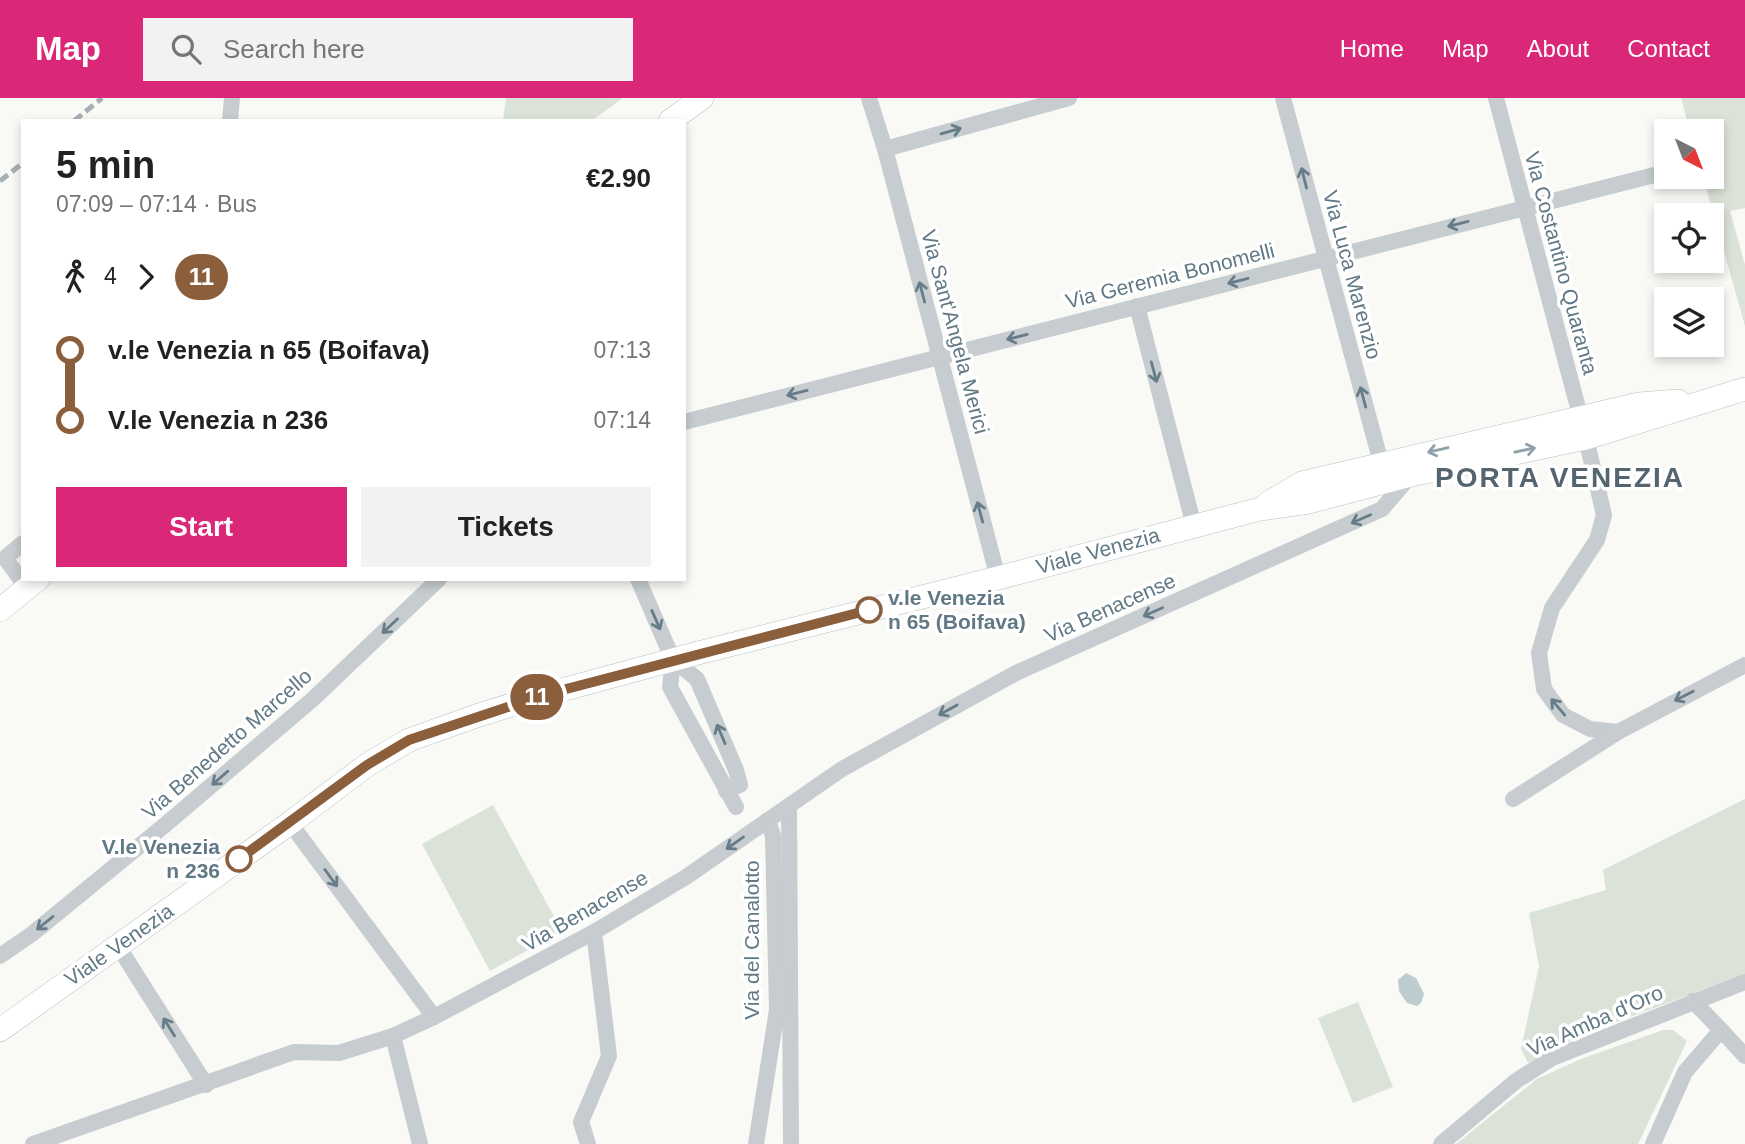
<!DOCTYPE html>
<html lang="en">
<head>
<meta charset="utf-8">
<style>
  :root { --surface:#fff; --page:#f2f2f2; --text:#222; --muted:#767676; --accent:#db2777 }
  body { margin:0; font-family:Helvetica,sans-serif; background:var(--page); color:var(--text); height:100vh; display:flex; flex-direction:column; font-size:26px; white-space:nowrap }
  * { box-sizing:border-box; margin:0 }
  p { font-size:23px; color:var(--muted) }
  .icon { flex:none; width:38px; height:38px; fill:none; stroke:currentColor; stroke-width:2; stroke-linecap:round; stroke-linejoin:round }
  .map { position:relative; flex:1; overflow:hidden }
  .panel { position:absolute; left:21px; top:21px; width:665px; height:462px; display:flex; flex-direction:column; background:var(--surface); border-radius:0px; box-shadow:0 4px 10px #0003 }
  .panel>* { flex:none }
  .badge { padding:0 14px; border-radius:23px; font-size:24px; line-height:46px }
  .needle { width:46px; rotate:138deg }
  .fabs { position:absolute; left:1654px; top:21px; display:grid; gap:14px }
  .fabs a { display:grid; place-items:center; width:70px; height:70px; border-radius:0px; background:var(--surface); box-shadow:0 4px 10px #0003; font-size:35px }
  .map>.badge { position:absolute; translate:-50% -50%; box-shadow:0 0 0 4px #fff }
  .legs { display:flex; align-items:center; gap:10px; height:77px; padding:0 35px; font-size:23px }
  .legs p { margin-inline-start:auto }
  .head { display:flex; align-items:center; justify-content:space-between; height:119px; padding:0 35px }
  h1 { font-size:38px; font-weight:800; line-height:52px }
  .primary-button { display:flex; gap:14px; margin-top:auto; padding:14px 35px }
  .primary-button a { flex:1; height:80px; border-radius:0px; background:var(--accent); color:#fff; font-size:28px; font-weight:800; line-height:80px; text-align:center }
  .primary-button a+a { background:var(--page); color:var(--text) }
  ul { padding:0 35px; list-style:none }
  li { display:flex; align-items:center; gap:24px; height:70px; font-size:26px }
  li i { display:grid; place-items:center; width:10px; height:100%; margin:0 9px; background:currentColor }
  li i::after { content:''; width:18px; height:18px; margin:-9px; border:5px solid; border-radius:50%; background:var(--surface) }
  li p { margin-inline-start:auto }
  li:first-child i { background:linear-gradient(#0000 50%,currentColor 0) }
  li:last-child i { background:linear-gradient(currentColor 50%,#0000 0) }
  header { display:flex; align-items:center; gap:42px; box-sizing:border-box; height:98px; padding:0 35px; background:var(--accent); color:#fff }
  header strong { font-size:33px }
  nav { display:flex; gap:38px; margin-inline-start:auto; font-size:24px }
  .search { width:490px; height:63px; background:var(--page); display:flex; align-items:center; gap:18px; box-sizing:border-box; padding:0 24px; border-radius:0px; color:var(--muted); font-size:26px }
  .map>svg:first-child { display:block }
  .green { fill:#dbe2d7 }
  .water { fill:#bdcccf }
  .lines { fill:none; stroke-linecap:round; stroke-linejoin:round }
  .secondary-casing { stroke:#b8c0c4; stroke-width:24 }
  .street { stroke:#c6cccf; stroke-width:16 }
  .secondary { stroke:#fff; stroke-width:23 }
  .rail { stroke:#a6afb4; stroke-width:5; stroke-dasharray:10 5; stroke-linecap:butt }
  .oneway { stroke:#667d89 }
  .oneway2 { stroke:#90a1aa }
  .line-1-casing { stroke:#fff; stroke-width:16 }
  .line-1 { stroke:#8b5e3c; stroke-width:10 }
  .stop-1-dot { fill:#fff; stroke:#8b5e3c; stroke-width:3.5 }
  .labels { text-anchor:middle; stroke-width:7; stroke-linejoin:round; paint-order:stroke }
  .street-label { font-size:21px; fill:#617985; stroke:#fff }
  .stop-label { font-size:21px; font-weight:bold; fill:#617985; stroke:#fff; text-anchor:start }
  .district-label { font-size:28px; font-weight:bold; letter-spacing:2px; fill:#54656f; stroke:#fff }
</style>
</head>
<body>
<header>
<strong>Map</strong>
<div class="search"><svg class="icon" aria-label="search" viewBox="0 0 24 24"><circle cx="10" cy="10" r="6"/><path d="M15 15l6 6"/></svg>Search here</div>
<nav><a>Home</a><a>Map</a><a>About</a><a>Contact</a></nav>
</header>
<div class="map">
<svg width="1745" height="1046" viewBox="0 0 1745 1046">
  <rect width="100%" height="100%" fill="#f9f9f6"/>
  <g class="green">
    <path d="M506,0H623L591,23H503Z"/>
    <path d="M1681,0H1745V110L1730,113L1745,167V228L1703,79H1712V33H1690Z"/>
    <path d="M1745,701V876L1579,938L1528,965L1521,951L1539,868L1529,815L1606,792L1603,772Z"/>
    <path d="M493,707L562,833L490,873L422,746Z"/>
    <path d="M1358,904L1393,989L1353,1005L1318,920Z"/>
    <path d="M1663,932H1673L1687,943L1638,1046H1456L1537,981L1581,961Z"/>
  </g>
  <path class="water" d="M1406,875L1416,880L1424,896L1421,905L1417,908L1407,905L1399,893L1398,882Z"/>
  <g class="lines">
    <defs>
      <g id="secondary">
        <path d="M670,23L702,0"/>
        <path d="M1268,405L1302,385L1639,306L1678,303"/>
        <path d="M0,512L38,481"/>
        <path d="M0,932L290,725L367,667L409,642L479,617L547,596L698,555L998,480L1260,411L1309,404L1411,377L1586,340L1745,291"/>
      </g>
    </defs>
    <use href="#secondary" class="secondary-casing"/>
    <g class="street">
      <path d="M869,0L885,51L998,480"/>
      <path d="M1283,0L1381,365"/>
      <path d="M1496,0L1586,340L1604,417L1597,442L1552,510L1539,555L1544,591L1563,617L1590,631L1618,634"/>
      <path d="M230,23L232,0"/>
      <path d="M885,51L1069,0"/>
      <path d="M1137,208L1194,428"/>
      <path d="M684,324L1666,74"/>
      <path d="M23,445L5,460L27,490"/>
      <path d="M638,481L673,562"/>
      <path d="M726,693L740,687L736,672L697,581L673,562L670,589L736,709"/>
      <path d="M1513,701L1618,634L1745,567"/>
      <path d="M789,708L791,1046"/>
      <path d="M290,725L434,919"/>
      <path d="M118,848L206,987"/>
      <path d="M0,858L32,836L165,727L313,601L439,481"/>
      <path d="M1721,932L1745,958"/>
      <path d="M393,938L420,1046"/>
      <path d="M33,1046L294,954L339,955L393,938L434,919L594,834L686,779L842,671L1016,575L1382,411L1411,377"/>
      <path d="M588,1046L581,1024L609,958L594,834"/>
      <path d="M756,1046L777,912L773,738L768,722"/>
      <path d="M1441,1046L1516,983L1552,960L1745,884"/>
      <path d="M1653,1046L1685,974L1721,932L1693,903"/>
    </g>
    <use href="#secondary" class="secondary"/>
    <g class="rail">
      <path d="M74,23L102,0"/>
      <path d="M0,83L23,65"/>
    </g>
  </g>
  <defs><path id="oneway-shaft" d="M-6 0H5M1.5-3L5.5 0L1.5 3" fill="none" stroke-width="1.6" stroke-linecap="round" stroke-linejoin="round" transform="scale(1.75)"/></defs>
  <g class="oneway">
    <use href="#oneway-shaft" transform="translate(951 33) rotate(-16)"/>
    <use href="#oneway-shaft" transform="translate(1304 80) rotate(-104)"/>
    <use href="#oneway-shaft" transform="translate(1458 126) rotate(166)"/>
    <use href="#oneway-shaft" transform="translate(1238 183) rotate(166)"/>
    <use href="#oneway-shaft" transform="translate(922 194) rotate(-105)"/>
    <use href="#oneway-shaft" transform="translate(1017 239) rotate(166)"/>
    <use href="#oneway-shaft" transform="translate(1154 274) rotate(75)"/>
    <use href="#oneway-shaft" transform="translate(797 295) rotate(166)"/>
    <use href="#oneway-shaft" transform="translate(1363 299) rotate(-105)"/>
    <use href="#oneway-shaft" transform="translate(980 414) rotate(-105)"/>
    <use href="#oneway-shaft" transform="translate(1361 421) rotate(156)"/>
    <use href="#oneway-shaft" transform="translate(1153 514) rotate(156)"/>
    <use href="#oneway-shaft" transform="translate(656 522) rotate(66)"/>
    <use href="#oneway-shaft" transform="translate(390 528) rotate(137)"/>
    <use href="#oneway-shaft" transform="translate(1684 598) rotate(153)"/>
    <use href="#oneway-shaft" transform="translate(1558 609) rotate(-130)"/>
    <use href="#oneway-shaft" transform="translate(948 612) rotate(151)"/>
    <use href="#oneway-shaft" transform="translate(721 636) rotate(-113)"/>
    <use href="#oneway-shaft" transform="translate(220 680) rotate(139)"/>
    <use href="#oneway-shaft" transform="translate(735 745) rotate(145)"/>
    <use href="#oneway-shaft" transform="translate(331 780) rotate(54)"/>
    <use href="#oneway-shaft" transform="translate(45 825) rotate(141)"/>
    <use href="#oneway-shaft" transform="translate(169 929) rotate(-122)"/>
  </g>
  <g class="oneway2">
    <use href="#oneway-shaft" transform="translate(1438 352) rotate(167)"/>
    <use href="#oneway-shaft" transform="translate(1525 352) rotate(-12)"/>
  </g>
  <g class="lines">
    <defs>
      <path id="line-1" d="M239,761L367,667L409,642L547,596L869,512"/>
    </defs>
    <use href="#line-1" class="line-1-casing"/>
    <use href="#line-1" class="line-1"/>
  </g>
  <g class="stop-1-dot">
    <circle cx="869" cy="512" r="12"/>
    <circle cx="239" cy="761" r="12"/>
  </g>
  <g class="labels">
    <g class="street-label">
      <text transform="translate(1561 165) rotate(75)" y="7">Via Costantino Quaranta</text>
      <text transform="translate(1352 177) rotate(75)" y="7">Via Luca Marenzio</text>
      <text transform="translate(1170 178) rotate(-14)" y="7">Via Geremia Bonomelli</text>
      <text transform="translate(955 234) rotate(75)" y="7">Via Sant'Angela Merici</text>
      <text transform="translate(1098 453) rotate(-15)" y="7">Viale Venezia</text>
      <text transform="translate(1110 510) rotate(-24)" y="7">Via Benacense</text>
      <text transform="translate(227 646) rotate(-41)" y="7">Via Benedetto Marcello</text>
      <text transform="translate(585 813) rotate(-30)" y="7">Via Benacense</text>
      <text transform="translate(752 842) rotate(-90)" y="7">Via del Canalotto</text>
      <text transform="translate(119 847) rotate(-35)" y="7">Viale Venezia</text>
      <text transform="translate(1595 923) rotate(-24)" y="7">Via Amba d'Oro</text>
    </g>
    <g class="stop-label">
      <text x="888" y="507">v.le Venezia<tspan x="888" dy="24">n 65 (Boifava)</tspan></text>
      <text x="220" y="756" text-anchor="end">V.le Venezia<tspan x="220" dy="24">n 236</tspan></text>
    </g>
    <g class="district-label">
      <text x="1560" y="389">PORTA VENEZIA</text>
    </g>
  </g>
</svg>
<div class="fabs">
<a><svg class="needle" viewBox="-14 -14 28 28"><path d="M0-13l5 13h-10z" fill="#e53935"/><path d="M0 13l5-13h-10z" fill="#767676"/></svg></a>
<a><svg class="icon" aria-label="locate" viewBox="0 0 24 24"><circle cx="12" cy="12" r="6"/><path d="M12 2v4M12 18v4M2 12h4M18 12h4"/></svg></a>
<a><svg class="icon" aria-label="layers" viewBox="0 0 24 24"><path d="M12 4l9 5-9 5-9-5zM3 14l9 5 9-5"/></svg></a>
</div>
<b class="badge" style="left:537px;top:599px;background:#8b5e3c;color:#fff">11</b>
<section class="panel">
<div class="head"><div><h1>5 min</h1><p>07:09 – 07:14 · Bus</p></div><b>€2.90</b></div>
<div class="legs"><svg class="icon" aria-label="walk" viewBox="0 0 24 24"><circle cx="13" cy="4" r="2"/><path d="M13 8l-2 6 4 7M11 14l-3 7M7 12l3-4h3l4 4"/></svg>4<svg class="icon" aria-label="forward" viewBox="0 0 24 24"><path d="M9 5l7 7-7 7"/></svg><b class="badge" style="background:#8b5e3c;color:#fff">11</b></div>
<ul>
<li><i style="color:#8b5e3c"></i><b>v.le Venezia n 65 (Boifava)</b><p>07:13</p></li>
<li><i style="color:#8b5e3c"></i><b>V.le Venezia n 236</b><p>07:14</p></li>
</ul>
<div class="primary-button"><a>Start</a><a>Tickets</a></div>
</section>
</div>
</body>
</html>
